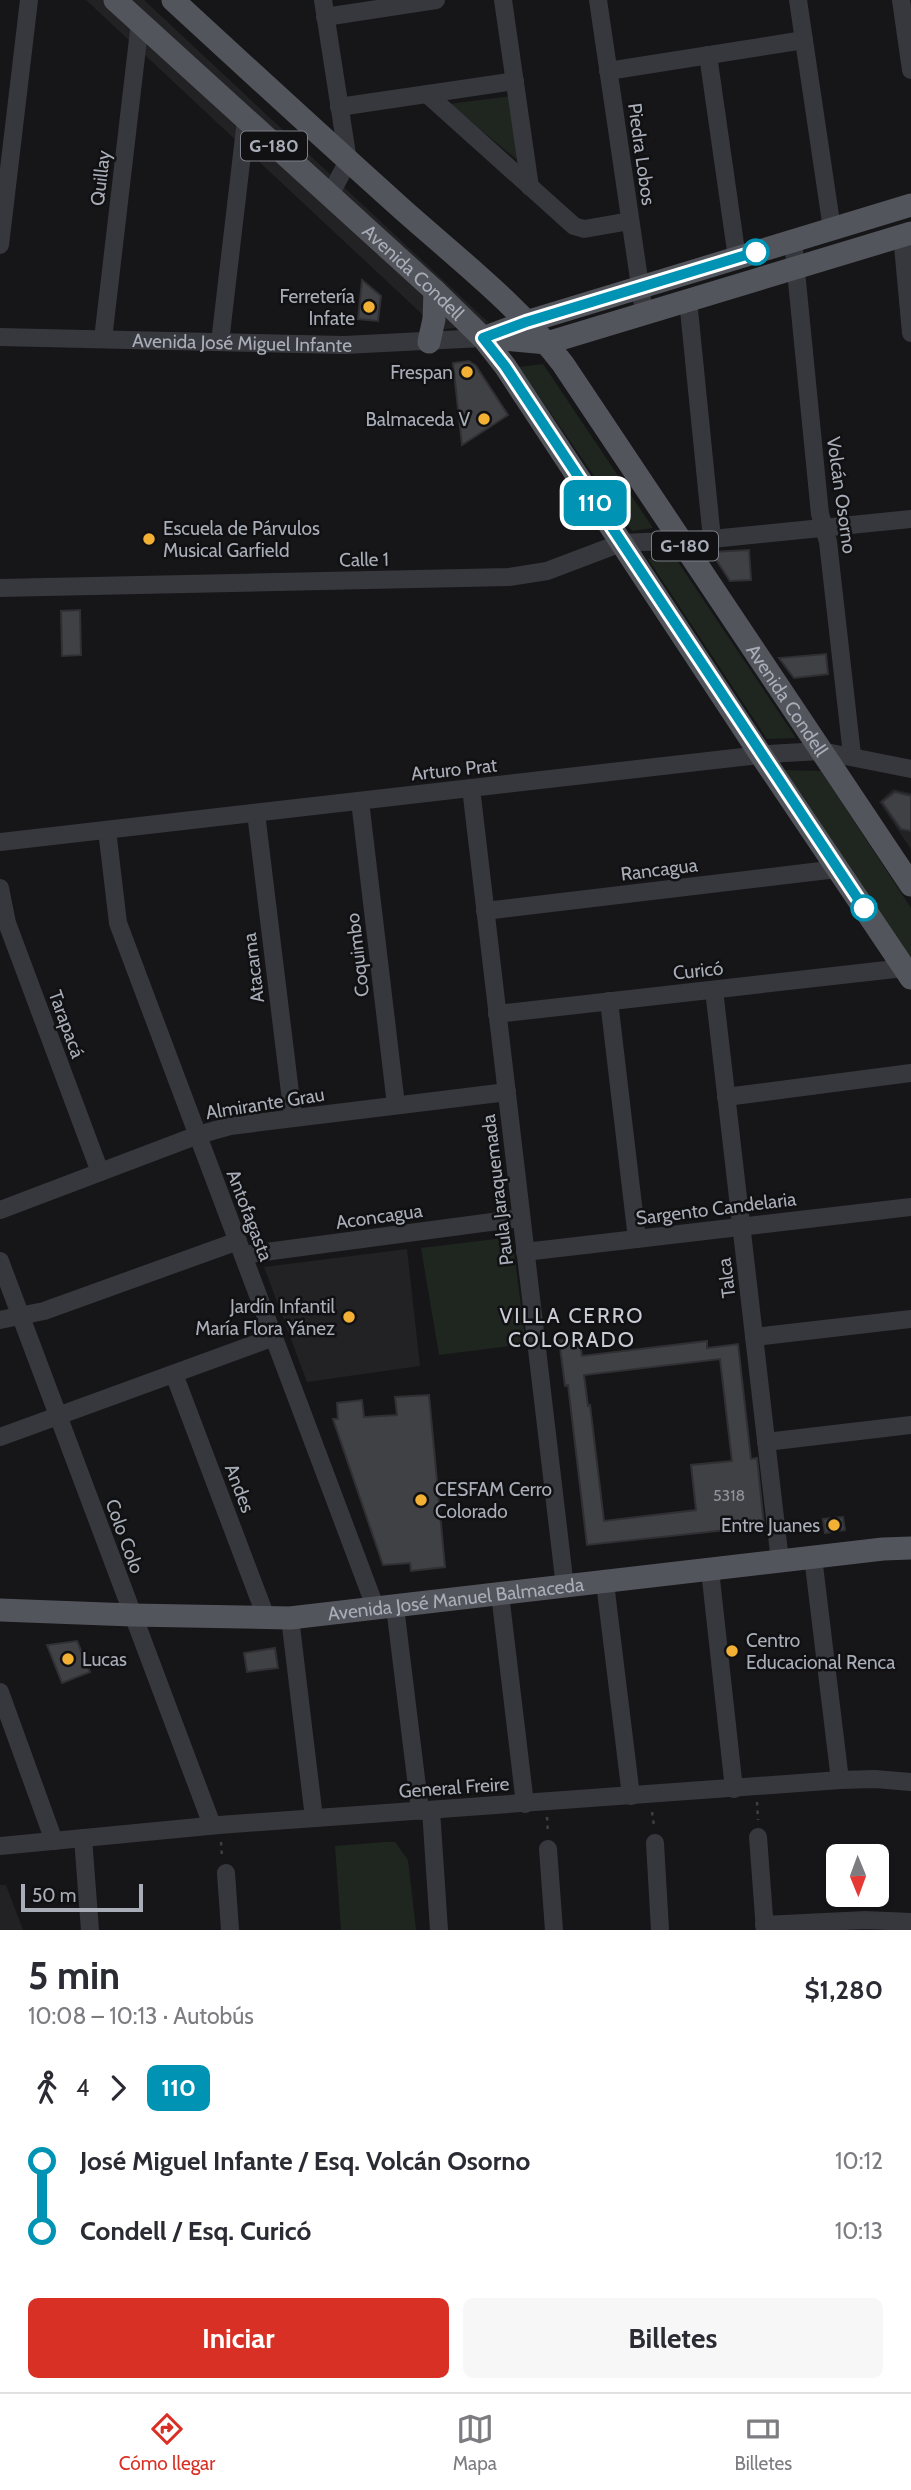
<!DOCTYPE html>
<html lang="es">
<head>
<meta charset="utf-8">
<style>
  :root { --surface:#fff; --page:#f7f7f7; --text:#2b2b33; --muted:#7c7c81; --line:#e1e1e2; --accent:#d93025 }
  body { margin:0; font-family:Cabin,sans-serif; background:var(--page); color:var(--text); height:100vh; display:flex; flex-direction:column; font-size:26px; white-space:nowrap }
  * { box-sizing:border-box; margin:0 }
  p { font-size:23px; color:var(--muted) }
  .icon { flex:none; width:38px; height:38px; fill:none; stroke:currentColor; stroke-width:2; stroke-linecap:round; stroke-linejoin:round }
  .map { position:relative; height:1930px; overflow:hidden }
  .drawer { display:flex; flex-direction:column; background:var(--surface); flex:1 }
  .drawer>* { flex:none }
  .badge { padding:0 14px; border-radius:10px; font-size:24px; line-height:46px }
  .needle { width:46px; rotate:179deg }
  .buttons { position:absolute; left:826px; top:1844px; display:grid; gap:14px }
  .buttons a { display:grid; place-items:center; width:63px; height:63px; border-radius:10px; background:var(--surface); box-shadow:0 2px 5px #0004; font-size:35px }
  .scale { position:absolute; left:21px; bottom:18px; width:122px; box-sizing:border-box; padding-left:7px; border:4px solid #a8adb8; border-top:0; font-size:19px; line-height:24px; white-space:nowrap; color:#a8adb8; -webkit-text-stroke:5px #111113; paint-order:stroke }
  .map>.badge { position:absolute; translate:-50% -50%; box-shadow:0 0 0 4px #fff }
  .legs { display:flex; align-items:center; gap:10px; height:77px; padding:0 28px; font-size:23px }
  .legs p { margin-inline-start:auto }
  .summary { display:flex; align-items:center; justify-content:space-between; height:119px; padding:0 28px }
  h1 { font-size:38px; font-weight:800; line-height:52px }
  .action { display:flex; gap:14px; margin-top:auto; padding:14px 28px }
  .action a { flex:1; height:80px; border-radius:10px; background:var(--accent); color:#fff; font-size:28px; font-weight:800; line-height:80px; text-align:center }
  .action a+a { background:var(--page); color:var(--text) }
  ul { padding:0 28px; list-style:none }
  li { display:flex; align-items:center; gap:24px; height:70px; font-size:26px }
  li i { display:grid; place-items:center; width:10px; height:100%; margin:0 9px; background:currentColor }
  li i::after { content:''; width:18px; height:18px; margin:-9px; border:5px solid; border-radius:50%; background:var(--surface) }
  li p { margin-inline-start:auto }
  li:first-child i { background:linear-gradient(#0000 50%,currentColor 0) }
  li:last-child i { background:linear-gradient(currentColor 50%,#0000 0) }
  .tabs { display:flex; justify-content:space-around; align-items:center; height:98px; border-top:2px solid var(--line); background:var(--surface); font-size:19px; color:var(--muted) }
  .tabs a { display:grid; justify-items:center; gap:4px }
  .tabs .selected { color:var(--accent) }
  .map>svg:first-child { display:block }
  .built { fill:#222225 }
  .green { fill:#1e261f }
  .building { fill:#404145; stroke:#303034; stroke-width:2; fill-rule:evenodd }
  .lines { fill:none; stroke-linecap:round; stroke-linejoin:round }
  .path { stroke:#3d3f44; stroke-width:2.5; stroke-dasharray:3.5 5; stroke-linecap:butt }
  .minor { stroke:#37383d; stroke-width:18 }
  .major { stroke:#53555c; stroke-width:23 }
  .line-1-casing { stroke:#fff; stroke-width:16 }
  .line-1 { stroke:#0093b3; stroke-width:10 }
  .stop-1-dot { fill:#fff; stroke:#0093b3; stroke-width:3.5 }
  .poi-dot { fill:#f2b134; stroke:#111113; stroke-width:2.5 }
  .labels { text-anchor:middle; stroke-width:5; stroke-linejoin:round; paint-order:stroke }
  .number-label { font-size:16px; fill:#8e929b }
  .shield { fill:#111113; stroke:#7b7e86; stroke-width:2 }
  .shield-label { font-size:18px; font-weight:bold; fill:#a8adb8 }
  .street-label { font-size:19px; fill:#a8adb8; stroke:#111113 }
  .poi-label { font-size:19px; fill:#a8adb8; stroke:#111113; text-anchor:end }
  .neighbourhood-label { font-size:21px; letter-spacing:2px; fill:#c9ccd4; stroke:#111113 }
</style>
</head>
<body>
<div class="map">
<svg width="911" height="1930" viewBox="0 0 911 1930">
  <rect width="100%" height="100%" fill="#161618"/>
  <g class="built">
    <path d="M86,0H144L489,323L439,330Z"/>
    <path d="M893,789L911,793V849L879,802Z"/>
    <path d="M407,1249L420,1366L307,1382L264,1267Z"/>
    <path d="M0,1885H6L23,1930H0Z"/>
  </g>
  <g class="green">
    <path d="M511,96L521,163L449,104Z"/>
    <path d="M543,364L653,528L632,531L519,367Z"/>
    <path d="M648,559H676L796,738L767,739Z"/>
    <path d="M785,770L821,771L911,908V958Z"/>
    <path d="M512,1237L526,1344L439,1355L421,1248Z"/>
    <path d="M385,1842H395L408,1860L416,1930H341L335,1846Z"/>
  </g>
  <g class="building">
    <path d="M362,280L381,296L378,321L358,319Z"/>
    <path d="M469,361L476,366L508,415L462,445L453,363Z"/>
    <path d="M749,550L751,580L730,581L711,552Z"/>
    <path d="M80,610L81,655L62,656L61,611Z"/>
    <path d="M826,654L828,674L794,678L779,658Z"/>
    <path d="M895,792L911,796V831L901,829L882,802Z"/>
    <path d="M579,1337L582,1356L707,1341V1348L738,1344L751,1459L757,1458L764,1526L587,1545L568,1385L565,1386L559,1340ZM720,1359L732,1461L691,1465L696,1510L604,1521L590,1405L588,1406L584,1375Z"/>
    <path d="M429,1395L445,1567L411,1571L410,1563L383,1565L333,1419H338L337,1403L362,1400L364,1417L397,1415L395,1397Z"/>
    <path d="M843,1517L845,1530L825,1533L823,1519Z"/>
    <path d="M77,1641L90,1672L62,1683L47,1645Z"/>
    <path d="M275,1648L278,1668L247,1672L244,1653Z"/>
  </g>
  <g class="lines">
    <g class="path">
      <path d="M757,1802L758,1820"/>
      <path d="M652,1812L654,1826"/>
      <path d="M547,1817L548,1834"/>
      <path d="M221,1842L222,1857"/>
    </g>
    <g class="minor">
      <path d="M323,0L348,161L329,197"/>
      <path d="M503,0L530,187"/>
      <path d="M598,0L644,313"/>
      <path d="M798,0L832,229"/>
      <path d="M901,0L911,70"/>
      <path d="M325,17L436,0"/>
      <path d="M708,55L737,258"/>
      <path d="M608,71L804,40"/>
      <path d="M427,94L574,226L584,229L630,221"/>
      <path d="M339,107L515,81"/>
      <path d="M902,235L911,333"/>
      <path d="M793,241L820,514L828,542L852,755"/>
      <path d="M0,245L29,0"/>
      <path d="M688,300L712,539"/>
      <path id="s1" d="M0,337L344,345L483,338"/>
      <path d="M103,339L140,22"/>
      <path d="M220,342L246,120"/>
      <path d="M0,588L509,577L547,571L621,543L712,539L911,519"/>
      <path d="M471,788L565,1587"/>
      <path d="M360,801L396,1105"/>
      <path d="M256,813L293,1117"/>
      <path d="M107,830L118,923L376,1609"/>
      <path d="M0,842L768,754L821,751L911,769"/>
      <path d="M0,888L7,923L100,1172"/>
      <path d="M485,911L837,869"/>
      <path d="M714,990L780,1561"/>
      <path d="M609,1001L637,1239"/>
      <path d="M497,1014L904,968"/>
      <path d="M726,1097L911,1073"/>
      <path d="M0,1210L198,1135L230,1126L507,1092"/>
      <path d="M525,1252L911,1207"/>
      <path d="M243,1255L521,1218"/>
      <path d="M0,1261L212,1825"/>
      <path d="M0,1320L44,1311L238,1241"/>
      <path d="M754,1337L911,1319"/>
      <path d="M174,1374L266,1617"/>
      <path d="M0,1437L274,1337"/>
      <path d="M766,1442L911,1425"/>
      <path d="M813,1557L840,1780"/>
      <path d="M710,1570L734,1789"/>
      <path d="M605,1583L631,1796"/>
      <path d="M500,1594L525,1804"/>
      <path d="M395,1607L420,1811"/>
      <path d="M290,1618L314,1818"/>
      <path d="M0,1692L54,1841"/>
      <path d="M431,1810L439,1930"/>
      <path d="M758,1837L765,1930"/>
      <path d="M83,1838L90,1930"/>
      <path d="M655,1843L660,1930"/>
      <path d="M0,1846L219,1825L840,1780L875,1779L911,1782"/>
      <path d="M548,1849L554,1930"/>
      <path d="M226,1873L230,1930"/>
      <path d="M764,1925L865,1920L911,1922"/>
    </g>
    <g class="major">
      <path id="s2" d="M115,0L435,291L483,338L505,366L761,755L911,978"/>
      <path id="s3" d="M173,0C249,70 325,140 402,209C457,258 518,305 563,364L911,885"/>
      <path d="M483,338L526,322L911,205"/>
      <path d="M490,338L547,343L911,233"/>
      <path d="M429,342L434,319L435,291"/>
      <path id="s4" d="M0,1610L132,1615L290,1618L883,1549L911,1548"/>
    </g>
  </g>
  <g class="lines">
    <defs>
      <path id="line-1" d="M756,252L526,322L483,338L505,366L864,908"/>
    </defs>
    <use href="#line-1" class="line-1-casing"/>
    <use href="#line-1" class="line-1"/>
  </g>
  <g class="stop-1-dot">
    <circle cx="756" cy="252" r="12"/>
    <circle cx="864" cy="908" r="12"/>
  </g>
  <g class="poi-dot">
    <circle cx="369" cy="307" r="7"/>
    <circle cx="467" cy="372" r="7"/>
    <circle cx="484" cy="419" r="7"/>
    <circle cx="149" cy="539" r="7"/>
    <circle cx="349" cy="1317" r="7"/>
    <circle cx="421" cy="1500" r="7"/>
    <circle cx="834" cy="1525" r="7"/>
    <circle cx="732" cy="1651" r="7"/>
    <circle cx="68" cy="1659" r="7"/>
  </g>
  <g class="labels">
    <g class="number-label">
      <text x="729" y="1501">5318</text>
    </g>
    <g class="shield">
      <rect x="241" y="131.5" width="66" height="29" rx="5"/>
      <rect x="652" y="531.5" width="66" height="29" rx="5"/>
    </g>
    <g class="shield-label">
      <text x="274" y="152">G-180</text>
      <text x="685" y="552">G-180</text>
    </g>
    <g class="street-label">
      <text transform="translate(642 154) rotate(82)" y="7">Piedra Lobos</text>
      <text transform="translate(100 178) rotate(-83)" y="7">Quillay</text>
      <text dy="7" stroke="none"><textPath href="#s2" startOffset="404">Avenida Condell</textPath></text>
      <text dy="7" stroke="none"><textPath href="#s1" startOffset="242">Avenida José Miguel Infante</textPath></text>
      <text transform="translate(842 495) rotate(82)" y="7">Volcán Osorno</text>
      <text transform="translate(364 559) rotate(-1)" y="7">Calle 1</text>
      <text dy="7" stroke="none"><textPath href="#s3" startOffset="938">Avenida Condell</textPath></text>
      <text transform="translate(454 769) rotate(-6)" y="7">Arturo Prat</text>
      <text transform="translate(659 869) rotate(-7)" y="7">Rancagua</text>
      <text transform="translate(357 955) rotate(-97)" y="7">Coquimbo</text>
      <text transform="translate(253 968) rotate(-97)" y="7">Atacama</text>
      <text transform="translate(698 970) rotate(-6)" y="7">Curicó</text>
      <text transform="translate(67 1024) rotate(70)" y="7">Tarapacá</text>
      <text transform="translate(265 1103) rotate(-9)" y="7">Almirante Grau</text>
      <text transform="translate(497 1190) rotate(-97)" y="7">Paula Jaraquemada</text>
      <text transform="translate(716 1208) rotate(-7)" y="7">Sargento Candelaria</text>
      <text transform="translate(250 1215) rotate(69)" y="7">Antofagasta</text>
      <text transform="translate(379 1216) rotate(-8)" y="7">Aconcagua</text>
      <text transform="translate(726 1278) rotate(-97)" y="7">Talca</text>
      <text transform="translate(240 1488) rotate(69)" y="7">Andes</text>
      <text transform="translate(125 1536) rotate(70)" y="7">Colo Colo</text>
      <text dy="7" stroke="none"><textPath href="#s4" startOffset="457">Avenida José Manuel Balmaceda</textPath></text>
      <text transform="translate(454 1787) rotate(-4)" y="7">General Freire</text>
    </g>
    <g class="poi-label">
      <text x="355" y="303">Ferretería<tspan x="355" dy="22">Infate</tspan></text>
      <text x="453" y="379">Frespan</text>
      <text x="470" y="426">Balmaceda V</text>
      <text x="163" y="535" text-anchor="start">Escuela de Párvulos<tspan x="163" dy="22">Musical Garfield</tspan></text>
      <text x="335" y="1313">Jardín Infantil<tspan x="335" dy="22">María Flora Yánez</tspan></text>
      <text x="435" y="1496" text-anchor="start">CESFAM Cerro<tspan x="435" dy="22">Colorado</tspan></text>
      <text x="820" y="1532">Entre Juanes</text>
      <text x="746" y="1647" text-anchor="start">Centro<tspan x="746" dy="22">Educacional Renca</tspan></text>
      <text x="82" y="1666" text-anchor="start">Lucas</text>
    </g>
    <g class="neighbourhood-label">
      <text x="572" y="1323">VILLA CERRO<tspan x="572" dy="24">COLORADO</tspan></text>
    </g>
  </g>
</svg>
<div class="buttons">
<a><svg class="needle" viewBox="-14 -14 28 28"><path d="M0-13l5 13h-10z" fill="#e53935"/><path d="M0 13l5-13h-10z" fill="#7c7c81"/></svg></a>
</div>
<div class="scale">50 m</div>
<b class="badge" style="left:595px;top:503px;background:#0093b3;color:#fff">110</b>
</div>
<section class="drawer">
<div class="summary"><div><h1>5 min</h1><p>10:08 – 10:13 · Autobús</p></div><b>$1,280</b></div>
<div class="legs"><svg class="icon" aria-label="walk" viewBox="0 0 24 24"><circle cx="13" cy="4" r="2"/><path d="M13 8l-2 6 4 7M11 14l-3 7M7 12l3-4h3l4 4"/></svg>4<svg class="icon" aria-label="forward" viewBox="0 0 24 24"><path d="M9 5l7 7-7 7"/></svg><b class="badge" style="background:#0093b3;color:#fff">110</b></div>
<ul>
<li><i style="color:#0093b3"></i><b>José Miguel Infante / Esq. Volcán Osorno</b><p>10:12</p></li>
<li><i style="color:#0093b3"></i><b>Condell / Esq. Curicó</b><p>10:13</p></li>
</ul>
<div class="action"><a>Iniciar</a><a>Billetes</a></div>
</section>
<nav class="tabs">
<a class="selected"><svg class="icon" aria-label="directions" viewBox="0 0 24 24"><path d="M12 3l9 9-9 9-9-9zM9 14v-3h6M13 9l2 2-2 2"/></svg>Cómo llegar</a>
<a><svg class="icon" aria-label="map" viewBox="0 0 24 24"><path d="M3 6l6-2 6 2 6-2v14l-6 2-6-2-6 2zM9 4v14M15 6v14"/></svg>Mapa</a>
<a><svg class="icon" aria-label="tickets" viewBox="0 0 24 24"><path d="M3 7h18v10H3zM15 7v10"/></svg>Billetes</a>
</nav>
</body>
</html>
